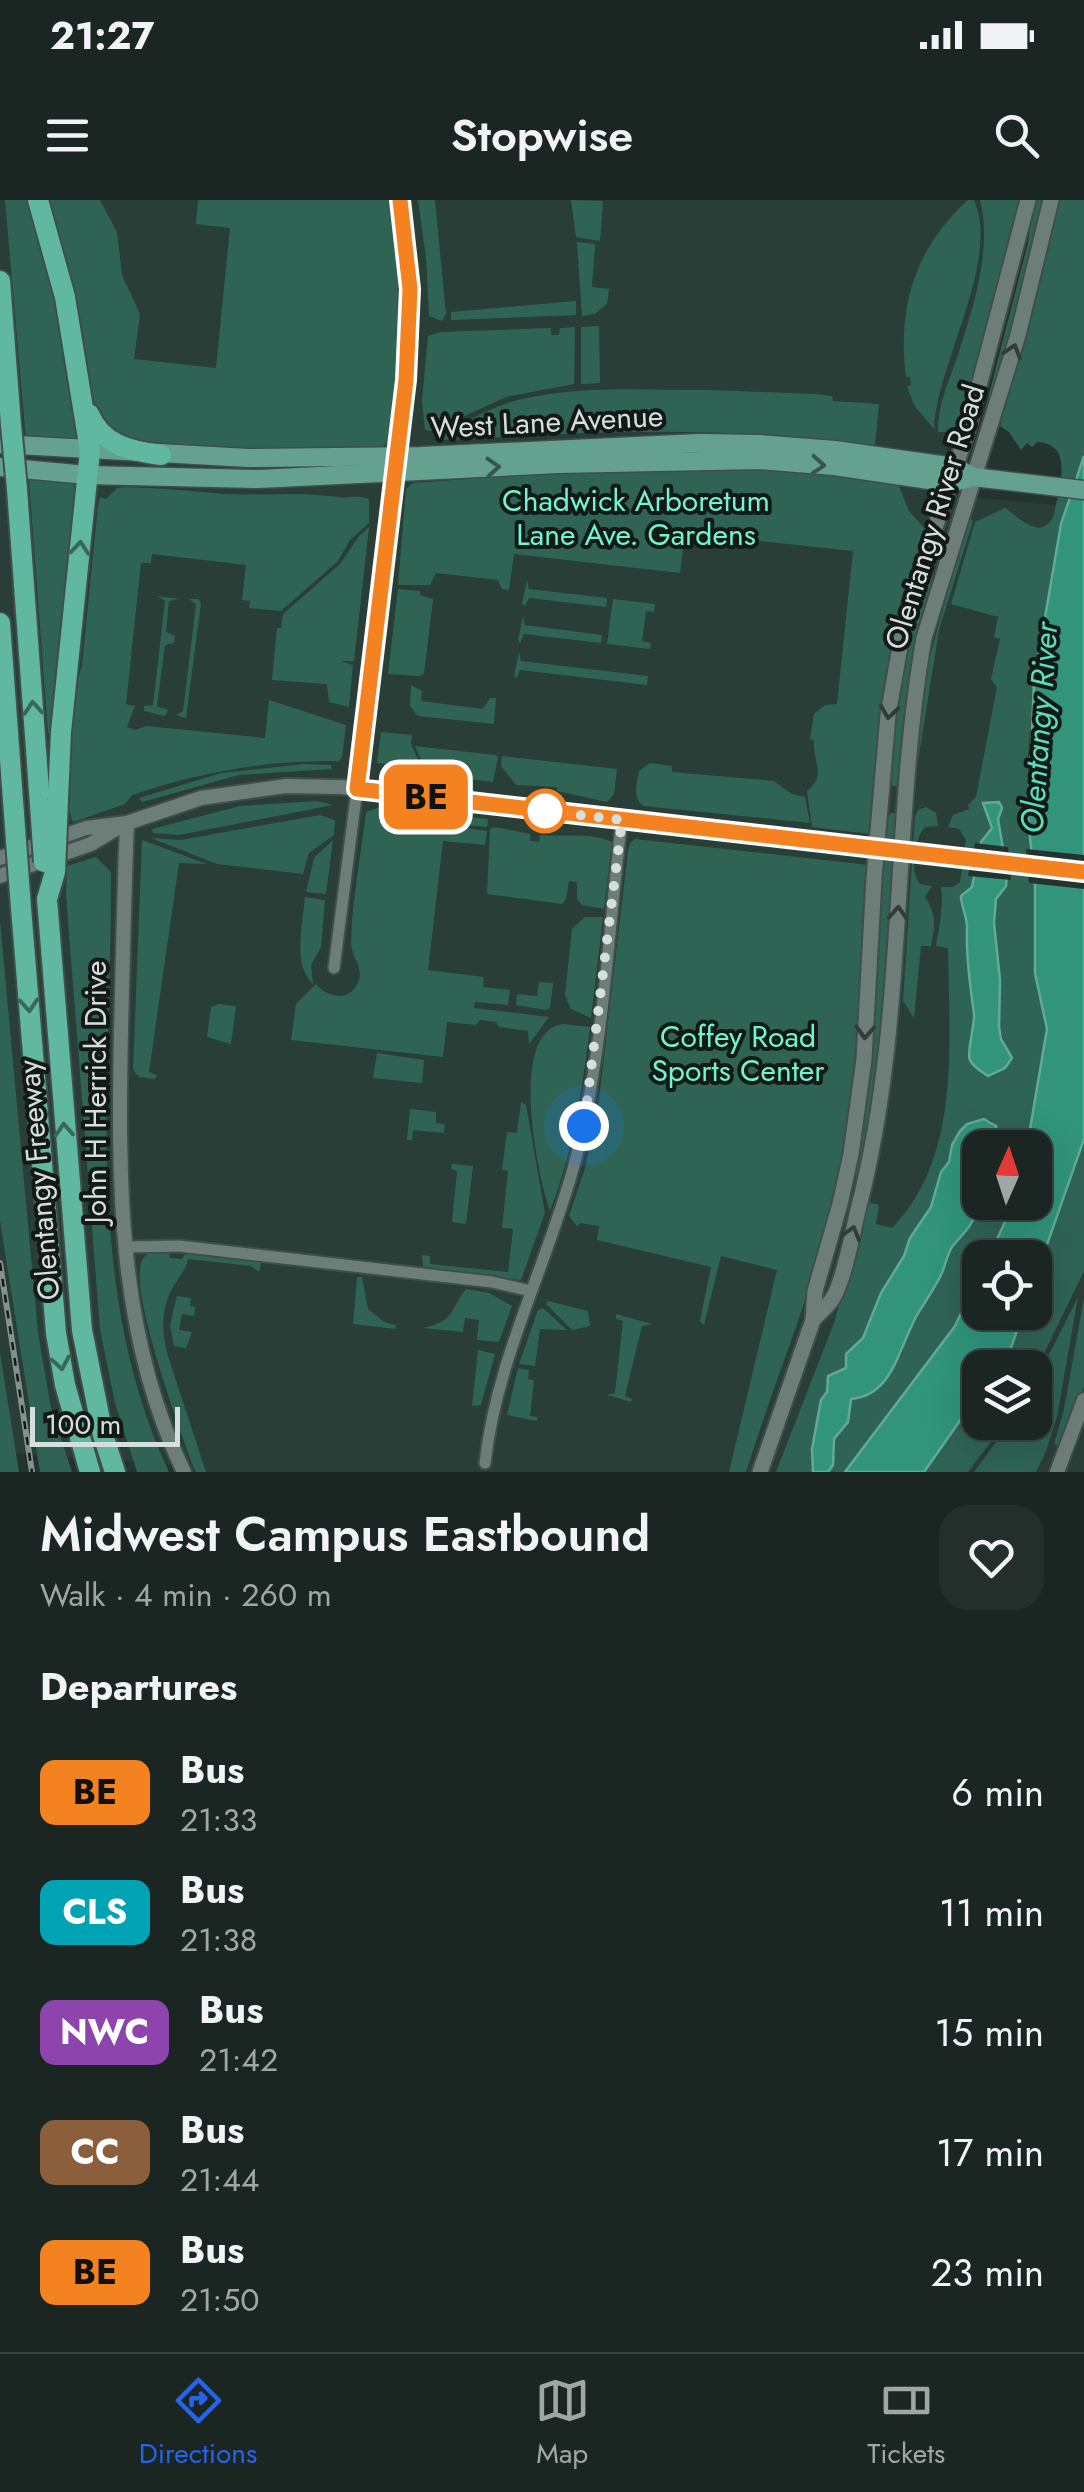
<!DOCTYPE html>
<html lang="en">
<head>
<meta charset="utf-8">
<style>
  :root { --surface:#1b2622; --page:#242e2a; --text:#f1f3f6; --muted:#a0a5a5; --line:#394340; --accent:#2563eb }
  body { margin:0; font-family:Jost,sans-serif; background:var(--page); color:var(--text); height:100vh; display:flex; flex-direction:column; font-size:38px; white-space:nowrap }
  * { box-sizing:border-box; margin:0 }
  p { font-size:32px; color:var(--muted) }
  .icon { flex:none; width:55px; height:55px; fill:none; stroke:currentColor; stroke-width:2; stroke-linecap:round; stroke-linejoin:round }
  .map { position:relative; height:1272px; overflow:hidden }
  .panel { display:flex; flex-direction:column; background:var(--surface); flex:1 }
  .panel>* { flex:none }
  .badge { padding:0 20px; border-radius:15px; font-size:35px; line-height:65px }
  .needle { width:65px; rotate:3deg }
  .tools { position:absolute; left:962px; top:930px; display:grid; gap:20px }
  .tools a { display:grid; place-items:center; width:90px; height:90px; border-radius:20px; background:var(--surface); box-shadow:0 10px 40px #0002,0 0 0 2px var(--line); font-size:50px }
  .scale { position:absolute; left:30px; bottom:25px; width:150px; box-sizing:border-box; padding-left:10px; border:5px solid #d5dfdb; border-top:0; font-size:28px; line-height:35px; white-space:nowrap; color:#d5dfdb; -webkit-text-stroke:8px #131917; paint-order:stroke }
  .you { position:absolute; width:50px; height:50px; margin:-25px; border:8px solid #fff; border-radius:50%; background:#1a73e8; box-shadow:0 0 0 15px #1a73e833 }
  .map>.badge { position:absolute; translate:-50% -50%; box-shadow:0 0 0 5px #fff }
  h2 { padding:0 40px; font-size:38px; line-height:90px }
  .round { display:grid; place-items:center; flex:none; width:105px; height:105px; border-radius:30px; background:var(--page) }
  .summary { display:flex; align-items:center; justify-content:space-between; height:170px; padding:0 40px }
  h1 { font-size:48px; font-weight:600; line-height:75px }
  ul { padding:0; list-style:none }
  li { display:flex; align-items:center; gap:30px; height:120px; padding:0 40px }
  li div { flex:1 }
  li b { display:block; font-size:38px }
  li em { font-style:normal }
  li .badge { min-width:110px; font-weight:700; text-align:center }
  .status { display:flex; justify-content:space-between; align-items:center; height:70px; padding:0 50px; background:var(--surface); direction:ltr }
  .status svg { height:28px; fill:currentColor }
  header { display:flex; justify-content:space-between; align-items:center; height:130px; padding:0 40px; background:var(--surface); font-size:45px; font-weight:600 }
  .menu { display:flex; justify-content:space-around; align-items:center; height:140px; border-top:2px solid var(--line); background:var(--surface); font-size:28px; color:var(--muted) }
  .menu a { display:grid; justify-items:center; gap:5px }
  .menu .active { color:var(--accent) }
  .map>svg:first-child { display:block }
  .built { fill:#283e37; fill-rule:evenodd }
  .green { fill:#2f6455; fill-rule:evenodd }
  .water { fill:#31947b; stroke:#62aa98; stroke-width:2.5 }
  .pier { fill:#24332e }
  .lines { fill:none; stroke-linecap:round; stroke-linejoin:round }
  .minor-casing { stroke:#404e4a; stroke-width:15 }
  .tertiary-casing { stroke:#404e4a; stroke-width:18 }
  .secondary-casing { stroke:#404e4a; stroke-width:19 }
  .primary-casing { stroke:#404e4a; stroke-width:21 }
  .motorway-casing { stroke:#404e4a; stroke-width:24 }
  .minor { stroke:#6d7e78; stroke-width:11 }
  .tertiary { stroke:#6d7e78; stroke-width:14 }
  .secondary { stroke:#6d7e78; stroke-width:15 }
  .primary { stroke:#65a18f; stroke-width:18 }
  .motorway { stroke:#5fb89f; stroke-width:20 }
  .rail-casing { stroke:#85918d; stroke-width:6 }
  .rail { stroke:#131917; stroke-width:2.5; stroke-dasharray:8; stroke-linecap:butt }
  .tertiary-bridge-casing { stroke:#404e4a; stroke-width:18; stroke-linecap:butt }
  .motorway-bridge-casing { stroke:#404e4a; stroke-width:24; stroke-linecap:butt }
  .tertiary-bridge { stroke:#6d7e78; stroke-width:14 }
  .motorway-bridge { stroke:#5fb89f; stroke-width:20 }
  .oneway { stroke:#323c39 }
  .oneway2 { stroke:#38564d }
  .oneway3 { stroke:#39685b }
  .line-casing { stroke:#fff; stroke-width:22 }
  .line { stroke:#f58220; stroke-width:15 }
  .walk { stroke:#d5dfdb; stroke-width:10; stroke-dasharray:0 18 }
  .stop-dot { fill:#fff; stroke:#f58220; stroke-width:5 }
  .labels { text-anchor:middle; stroke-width:8; stroke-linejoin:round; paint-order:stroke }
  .street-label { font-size:30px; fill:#d5dfdb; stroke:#131917 }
  .park-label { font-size:30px; fill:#6ff5d1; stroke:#131917 }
  .water-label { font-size:32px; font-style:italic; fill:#58e0bd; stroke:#131917 }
</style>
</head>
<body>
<div class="status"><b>21:27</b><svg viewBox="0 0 49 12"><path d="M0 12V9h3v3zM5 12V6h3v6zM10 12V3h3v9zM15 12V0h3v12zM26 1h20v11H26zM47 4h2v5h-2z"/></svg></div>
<header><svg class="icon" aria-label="menu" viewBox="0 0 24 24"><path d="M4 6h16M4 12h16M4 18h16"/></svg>Stopwise<svg class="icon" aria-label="search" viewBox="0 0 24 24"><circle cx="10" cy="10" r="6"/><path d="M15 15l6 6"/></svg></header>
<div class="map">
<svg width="1084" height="1272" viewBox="0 0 1084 1272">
  <rect width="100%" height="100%" fill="#24332e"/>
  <path class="built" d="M0,0H1017L981,150L933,293L1084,308V1272H184L181,1266L165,1264L2,1253L0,1272ZM980,948H1035V1002H980ZM980,1058H1035V1112H980ZM980,1168H1035V1222H980Z"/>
  <g class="green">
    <path d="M5,0H33L50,56L82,241L26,240Z"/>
    <path d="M45,0H100L117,32L122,75L140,114L134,159L216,168L230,28L196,24L198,0H389C400,61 401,119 396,181C394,202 393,224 387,244L376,249L254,252L129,245L96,217L86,188L85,158L66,61Z"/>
    <path d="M418,0H435L446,114L442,121L429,116L426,58Z"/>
    <path d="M571,0L603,1L600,41L576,37Z"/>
    <path d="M968,0H974C1001,61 936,165 934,229L914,205L907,186L911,185L910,177H906C897,107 915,48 968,0Z"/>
    <path d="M980,0H1019L985,139L956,232H938C938,199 951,179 960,148C975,102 992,47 980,0Z"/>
    <path d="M1034,0H1045L1031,64L980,242L977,241L1028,43Z"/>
    <path d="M1055,0H1084V256L1070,289L1052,370L1034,482L1028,555V618L1035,686V773L1047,829L1027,947H997L998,933L992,921L985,919L967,924L952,945L949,962L941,972L931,1007L910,1038L904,1056L881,1093L863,1138L846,1154V1168L826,1183L827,1192L819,1211L813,1272H776L834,1123L868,1002L879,1005L876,1024L892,1028C962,957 949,840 948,748L936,746C939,727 944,707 941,687H953L960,682L966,640L959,629L948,627L953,615L969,609L968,605L976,597L997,487L991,479L1000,439L994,437L998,417L951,404L975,322L1005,308C1021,319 1041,342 1054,315C1058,289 1076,244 1037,242L1032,247L1027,243L1021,250L1009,232L1000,226ZM983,604L997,619L1002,633L1001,689L996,699L994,723L1000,780L999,827L1011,862L970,860C967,846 976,830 974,814C970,785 966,755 967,727C967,716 961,706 961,696L972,687L981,642L992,628Z"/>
    <path d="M577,42L595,44L592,87L609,89L607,104L595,114L582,116Z"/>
    <path d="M576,101V115L451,120V112Z"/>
    <path d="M599,126L600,183L581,184V127Z"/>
    <path d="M575,127L574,184L506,197L432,231L425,230L422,201L428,136L440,132L551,128V135H559L560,128Z"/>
    <path d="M707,190L816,194L832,196L833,201L879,204L875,246C728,224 589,232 442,240L439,235C465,223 490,207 518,200C579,185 645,190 707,190Z"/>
    <path d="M692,269L791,271L898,284L909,311L926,330L887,476L870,634L812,627L807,591C828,574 812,562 814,540L810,539L814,514L825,505L837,504L853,351L685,333L680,373L514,354L509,390L502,389L498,380L436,373L430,385H398L406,289L413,283L579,271Z"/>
    <path d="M29,280L72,282L79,286L56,533H48Z"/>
    <path d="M127,287C156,288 184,290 213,293C255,297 295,291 339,297C350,298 359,295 369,299V323L350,340L338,361L281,411L249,408L250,401L242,400L246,365L152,354L151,363H141L126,504L135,506L127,527L136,530L146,526L265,538L269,500L346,525L342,557L339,561C266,560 201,572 132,595L125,604L73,622C58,588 71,502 82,465L98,305L100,297L106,299L117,288Z"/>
    <path d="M968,319L973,321L939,430L914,586L927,467Z"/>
    <path d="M369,327L354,461H341L353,465L349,507L329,502L327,484L272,480L277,428H281L283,414L340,364L359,336Z"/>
    <path d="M938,341L931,384L909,471L899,586H893L890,581L897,500L909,430Z"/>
    <path d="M527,380L529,389L607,398L606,407L529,398L525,406L522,404Z"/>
    <path d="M398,389L420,391V395L433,399L424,474L420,476L388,474Z"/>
    <path d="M157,396L179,399L169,401L166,432L175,436L174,443L165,445L157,506L168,510L165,516L144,511V506L153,505L165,401Z"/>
    <path d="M189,399H198L201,403L186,518L176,515L183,511L196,404Z"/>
    <path d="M613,399L655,404L654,412L646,411L642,441L651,443L650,449L607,444Z"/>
    <path d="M523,416L525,425L602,435L601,443L524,434L520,443L518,440Z"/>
    <path d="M519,452L521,461L648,476L647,485L520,470L517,478L514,476Z"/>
    <path d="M411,485L422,491L421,501L483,509L490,498H496L494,524L418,516L410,506Z"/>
    <path d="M381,532L412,535L411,544L422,568L377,563Z"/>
    <path d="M415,546L495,555L498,557L493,582L427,574Z"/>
    <path d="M502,556L617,569L614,594L607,602L557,591V587L516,585L501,566Z"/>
    <path d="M650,563L672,566V572L774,581L792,594L805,597L810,623L643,606C632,597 637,583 639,571Z"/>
    <path d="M304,564L331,565L332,569L239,575L142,602L139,598L221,573Z"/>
    <path d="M317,601L333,605L179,635L153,633L152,629L240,606Z"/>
    <path d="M381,607L488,619L487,627L445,623V625L487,631L485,645L443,641L428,770L484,777L483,787L510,790L508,805L475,802L474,808L549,817L529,844L528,831L499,827L496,822L480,820L476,825L447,822L443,857L291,840L296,804L316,784C328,799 352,802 359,780C363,765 351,757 351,743C352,700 361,655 366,612Z"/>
    <path d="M926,607L936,613L938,626L925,627C914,639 909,671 920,684L932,686L925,697C937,715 935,727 931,746H921L914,818L903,801L915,617L918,610Z"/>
    <path d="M891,613H897L881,854L859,977L855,973L873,848L886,618Z"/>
    <path d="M320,615L335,620L334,635L309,653L303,674L217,664L151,638L181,640Z"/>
    <path d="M495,627L530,634V641L539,642L540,635C565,637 591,632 612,642L604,709L582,705L577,699V682L569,681L566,699L562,704L487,694L490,629Z"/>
    <path d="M635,639L869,665C862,781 859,898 831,1012C809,1101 773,1185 746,1272H729L777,1070L721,1056L704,1125L700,1121L711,1067L597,1040L599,1026L580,1023L577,1026L569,1016L585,968L598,908L628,651L630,643Z"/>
    <path d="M142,640L207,664L179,663L149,872L157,875L155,879L139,877L133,870Z"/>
    <path d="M333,640L326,694L306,692L314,658Z"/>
    <path d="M96,657L111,672C112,872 81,1084 169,1272H137L115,1203L100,1129L66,695L67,666Z"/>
    <path d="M305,697L325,700L321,747L311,765L313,784C292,765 303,723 305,697Z"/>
    <path d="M585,717H603L591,818L571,809L565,795L572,729Z"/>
    <path d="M0,721L38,1133L51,1208L72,1272H40L0,1021Z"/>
    <path d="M539,782L553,783L550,808L546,810L516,805L517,794L537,796Z"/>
    <path d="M219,804L236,806L231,844L207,837L211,807Z"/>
    <path d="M563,824L590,827C582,891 573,951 550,1011C538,978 507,831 563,824Z"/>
    <path d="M377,853L424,860L422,883L373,878Z"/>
    <path d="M521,902L526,905L545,1013L521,1080L423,1067L422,1055L430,1056V1064L508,1072L513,1029L502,1028L508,971L502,970L507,932L517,933Z"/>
    <path d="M410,909L436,912V923L445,924L444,933L413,930L412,940H407Z"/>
    <path d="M1084,939V1071L1035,1172V1168H997L1011,1148L1023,1113L1035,1112V1079Z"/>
    <path d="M452,964L473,966L466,1024L452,1022L457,971L451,969Z"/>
    <path d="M980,1003H1014L988,1057L980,1058C980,1114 880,1223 845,1272H828L833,1265L834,1239L848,1222L851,1199L875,1190L902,1154L910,1130L940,1077L951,1048L973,1024Z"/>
    <path d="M169,1050L170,1058L182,1059L186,1052L257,1060L261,1063L259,1072L251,1066L188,1059C186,1070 182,1072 177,1081C161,1104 161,1127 167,1153L206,1272H196L193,1266C181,1232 128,1090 142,1061C148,1049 158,1051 169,1050Z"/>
    <path d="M357,1077H362L368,1109L384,1122L396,1125L395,1129L353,1124Z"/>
    <path d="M466,1089L489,1093L512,1106L499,1142L477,1140L479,1120L465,1118L463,1132L423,1128C455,1121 449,1111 466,1089Z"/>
    <path d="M177,1096L191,1098L190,1106L195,1107L194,1116L182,1114L179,1130L192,1132L186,1148L174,1146L170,1125Z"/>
    <path d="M1078,1097L1057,1217L1046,1251L1036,1272H974L1010,1223L1035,1222V1182Z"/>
    <path d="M1084,1098V1187L1060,1248L1054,1244L1064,1209Z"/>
    <path d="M548,1101L588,1111L590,1126L572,1130L546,1104Z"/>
    <path d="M543,1108L567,1130L540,1129L535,1166L519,1164L538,1110Z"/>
    <path d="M616,1114L652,1124L642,1126L625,1196L632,1199L631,1202L607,1195L615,1193L623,1121L616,1119Z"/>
    <path d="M478,1150L495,1154L481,1205L472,1206Z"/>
    <path d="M0,1153L19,1272H0Z"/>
    <path d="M518,1168L529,1170L528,1179L534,1180L530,1216L537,1217V1221L507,1215Z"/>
    <path d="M980,1192V1222L1005,1223L968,1272H924Z"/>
  </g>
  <g class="water">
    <path d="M1084,256V939L1035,1079V1058H988L1014,1003L1035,1002V948L1027,947L1047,829L1035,773V685L1028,618L1034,482L1061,324Z"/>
    <path d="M999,602L1002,608L998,619L1007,672L1006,686L996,699L994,723L1000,780L999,827L1001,839L1012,858L1005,868L988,876C982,872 973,867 970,860C966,854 975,826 974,814C970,785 966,755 967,727C967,716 961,706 961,696L972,687L981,642L992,628L983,603Z"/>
    <path d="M984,919L996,926L997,947L980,948C980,967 984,991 978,1009C972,1027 963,1033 952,1047C947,1054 945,1067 941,1075C934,1089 925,1102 917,1115C899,1147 893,1196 851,1199L848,1222L834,1239L833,1265L828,1272H813L812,1249L821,1200L827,1192L828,1176L846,1168V1154L863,1138L881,1093L904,1056L910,1038L931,1007L941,972L949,962L952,945L960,931L967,924Z"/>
    <path d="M980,1074V1112L1023,1113L1011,1148L997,1167L980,1168V1192L924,1272H845L955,1126Z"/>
  </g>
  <g class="pier">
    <path d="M975,643L1008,647L1011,680L968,676Z"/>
    <path d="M1026,649L1084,655V689L1029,683Z"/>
  </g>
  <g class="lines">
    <defs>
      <g id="minor">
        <path d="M334,768L357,589"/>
        <path d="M125,1047L179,1046L492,1082L531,1091"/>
        <path d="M485,1263C497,1156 549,1062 576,958C604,849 608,732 622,619"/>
      </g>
      <g id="tertiary">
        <path d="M357,589L406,180L409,89L400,0"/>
        <path d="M127,623C124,692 123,761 121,829C118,978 117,1135 184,1272"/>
        <path d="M929,655L1084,672"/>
        <path d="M0,658L86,628L127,623L201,598L286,586L341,587L852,646"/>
        <path d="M0,676L91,644L119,627"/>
        <path d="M1057,1272L1084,1200"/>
      </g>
      <g id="secondary">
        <path d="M813,1120C819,1113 828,1106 833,1098C844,1080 853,1032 858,1010C907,823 891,628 924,438L1018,135L1051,0"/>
        <path d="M760,1272L813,1120L815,1091L840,1004L851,954L864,859L874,678L888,515L905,418L966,235L1028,0"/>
      </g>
      <g id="primary">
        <path d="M0,244L248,258L421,256L699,243L759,244L835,250L955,267L973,277"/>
        <path d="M0,267L87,275L259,279L558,264L759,260L834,266L950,283L973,277L1084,290"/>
      </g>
      <g id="motorway">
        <path d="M38,0L65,97L90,251L61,532L58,599"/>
        <path d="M0,81L11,225"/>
        <path d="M89,214C102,245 130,251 161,255"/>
        <path d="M17,289L40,605"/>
        <path d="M0,423L14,614"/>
        <path d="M47,699L82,1130L103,1235L115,1272"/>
        <path d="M21,708L56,1133L65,1185L90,1272"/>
      </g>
    </defs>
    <use href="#minor" class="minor-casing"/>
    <use href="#tertiary" class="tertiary-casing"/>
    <use href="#secondary" class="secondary-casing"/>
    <use href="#primary" class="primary-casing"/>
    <use href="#motorway" class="motorway-casing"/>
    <use href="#minor" class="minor"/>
    <use href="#tertiary" class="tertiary"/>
    <use href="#secondary" class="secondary"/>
    <use href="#primary" class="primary"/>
    <use href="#motorway" class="motorway"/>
    <defs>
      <path id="rail" d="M0,1063L32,1272"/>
    </defs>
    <use href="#rail" class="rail-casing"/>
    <use href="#rail" class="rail"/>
    <defs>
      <path id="tertiary-bridge" d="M852,646L929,655"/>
      <g id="motorway-bridge">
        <path d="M11,225L17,289"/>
        <path d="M40,605L44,662"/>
        <path d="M14,614L21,708"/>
        <path d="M47,699L55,672L58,599"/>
      </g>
    </defs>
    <use href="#tertiary-bridge" class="tertiary-bridge-casing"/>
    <use href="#motorway-bridge" class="motorway-bridge-casing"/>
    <use href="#tertiary-bridge" class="tertiary-bridge"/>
    <use href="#motorway-bridge" class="motorway-bridge"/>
  </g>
  <defs><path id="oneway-chevron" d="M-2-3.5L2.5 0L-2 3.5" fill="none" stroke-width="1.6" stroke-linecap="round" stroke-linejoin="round" transform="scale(2.5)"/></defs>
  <g class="oneway">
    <use href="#oneway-chevron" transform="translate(1013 151) rotate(-73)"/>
    <use href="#oneway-chevron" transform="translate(889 512) rotate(98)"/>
    <use href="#oneway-chevron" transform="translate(898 713) rotate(-87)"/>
    <use href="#oneway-chevron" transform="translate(865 832) rotate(93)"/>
    <use href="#oneway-chevron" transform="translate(852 1033) rotate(-74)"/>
  </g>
  <g class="oneway2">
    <use href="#oneway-chevron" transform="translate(818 265) rotate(4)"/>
    <use href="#oneway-chevron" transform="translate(493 267) rotate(-4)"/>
  </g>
  <g class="oneway3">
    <use href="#oneway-chevron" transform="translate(80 348) rotate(-85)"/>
    <use href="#oneway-chevron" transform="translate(33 508) rotate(-94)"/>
    <use href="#oneway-chevron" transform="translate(29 805) rotate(86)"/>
    <use href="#oneway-chevron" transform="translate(64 930) rotate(-94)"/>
    <use href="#oneway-chevron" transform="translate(61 1163) rotate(80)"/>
  </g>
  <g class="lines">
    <defs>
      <path id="line" d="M400,0L410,89L406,180L357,589L1084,672"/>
    </defs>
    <use href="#line" class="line-casing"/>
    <use href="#line" class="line"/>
    <path class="walk" d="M545,611L622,620L584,926"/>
  </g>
  <circle class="stop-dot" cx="545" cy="611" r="20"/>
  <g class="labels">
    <g class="street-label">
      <text transform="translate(547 222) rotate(-3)" y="10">West Lane Avenue</text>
      <text transform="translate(935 317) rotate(-73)" y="10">Olentangy River Road</text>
      <text transform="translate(96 892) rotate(-90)" y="10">John H Herrick Drive</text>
      <text transform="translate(39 980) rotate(-95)" y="10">Olentangy Freeway</text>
    </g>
    <g class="park-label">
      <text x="636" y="311">Chadwick Arboretum<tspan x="636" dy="34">Lane Ave. Gardens</tspan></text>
      <text x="738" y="847">Coffey Road<tspan x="738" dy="34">Sports Center</tspan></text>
    </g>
    <g class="water-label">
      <text transform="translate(1039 528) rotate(-86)" y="11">Olentangy River</text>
    </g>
  </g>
</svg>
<div class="tools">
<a><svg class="needle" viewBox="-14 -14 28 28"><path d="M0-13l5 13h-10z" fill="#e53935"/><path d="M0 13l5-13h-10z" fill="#a0a5a5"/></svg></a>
<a><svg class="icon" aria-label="locate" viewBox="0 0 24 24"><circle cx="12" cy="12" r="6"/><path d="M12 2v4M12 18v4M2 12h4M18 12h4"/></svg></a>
<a><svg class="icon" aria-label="layers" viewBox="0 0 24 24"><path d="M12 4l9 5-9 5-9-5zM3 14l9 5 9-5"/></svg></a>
</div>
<div class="scale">100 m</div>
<div class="you" style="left:584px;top:926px"></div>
<b class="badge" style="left:426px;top:597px;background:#f58220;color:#111">BE</b>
</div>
<section class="panel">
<div class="summary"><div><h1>Midwest Campus Eastbound</h1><p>Walk · 4 min · 260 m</p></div><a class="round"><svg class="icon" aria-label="heart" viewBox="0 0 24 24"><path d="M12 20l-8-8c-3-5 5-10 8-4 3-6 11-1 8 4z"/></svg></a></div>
<h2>Departures</h2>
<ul>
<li><span class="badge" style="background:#f58220;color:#111">BE</span><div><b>Bus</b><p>21:33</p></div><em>6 min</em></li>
<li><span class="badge" style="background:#00a3b4;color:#fff">CLS</span><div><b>Bus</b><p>21:38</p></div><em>11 min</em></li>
<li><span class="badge" style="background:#8e44ad;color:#fff">NWC</span><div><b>Bus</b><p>21:42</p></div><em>15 min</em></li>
<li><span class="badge" style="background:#8b5e3c;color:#fff">CC</span><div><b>Bus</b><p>21:44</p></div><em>17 min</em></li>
<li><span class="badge" style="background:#f58220;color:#111">BE</span><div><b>Bus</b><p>21:50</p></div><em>23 min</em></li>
</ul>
</section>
<nav class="menu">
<a class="active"><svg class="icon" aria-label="directions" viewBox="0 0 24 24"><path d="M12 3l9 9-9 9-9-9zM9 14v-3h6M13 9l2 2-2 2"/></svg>Directions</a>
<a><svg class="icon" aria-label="map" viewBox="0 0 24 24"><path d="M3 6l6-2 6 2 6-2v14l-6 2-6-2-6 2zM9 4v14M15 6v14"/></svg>Map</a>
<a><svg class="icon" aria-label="tickets" viewBox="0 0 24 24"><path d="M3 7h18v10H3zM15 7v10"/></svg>Tickets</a>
</nav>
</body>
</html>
